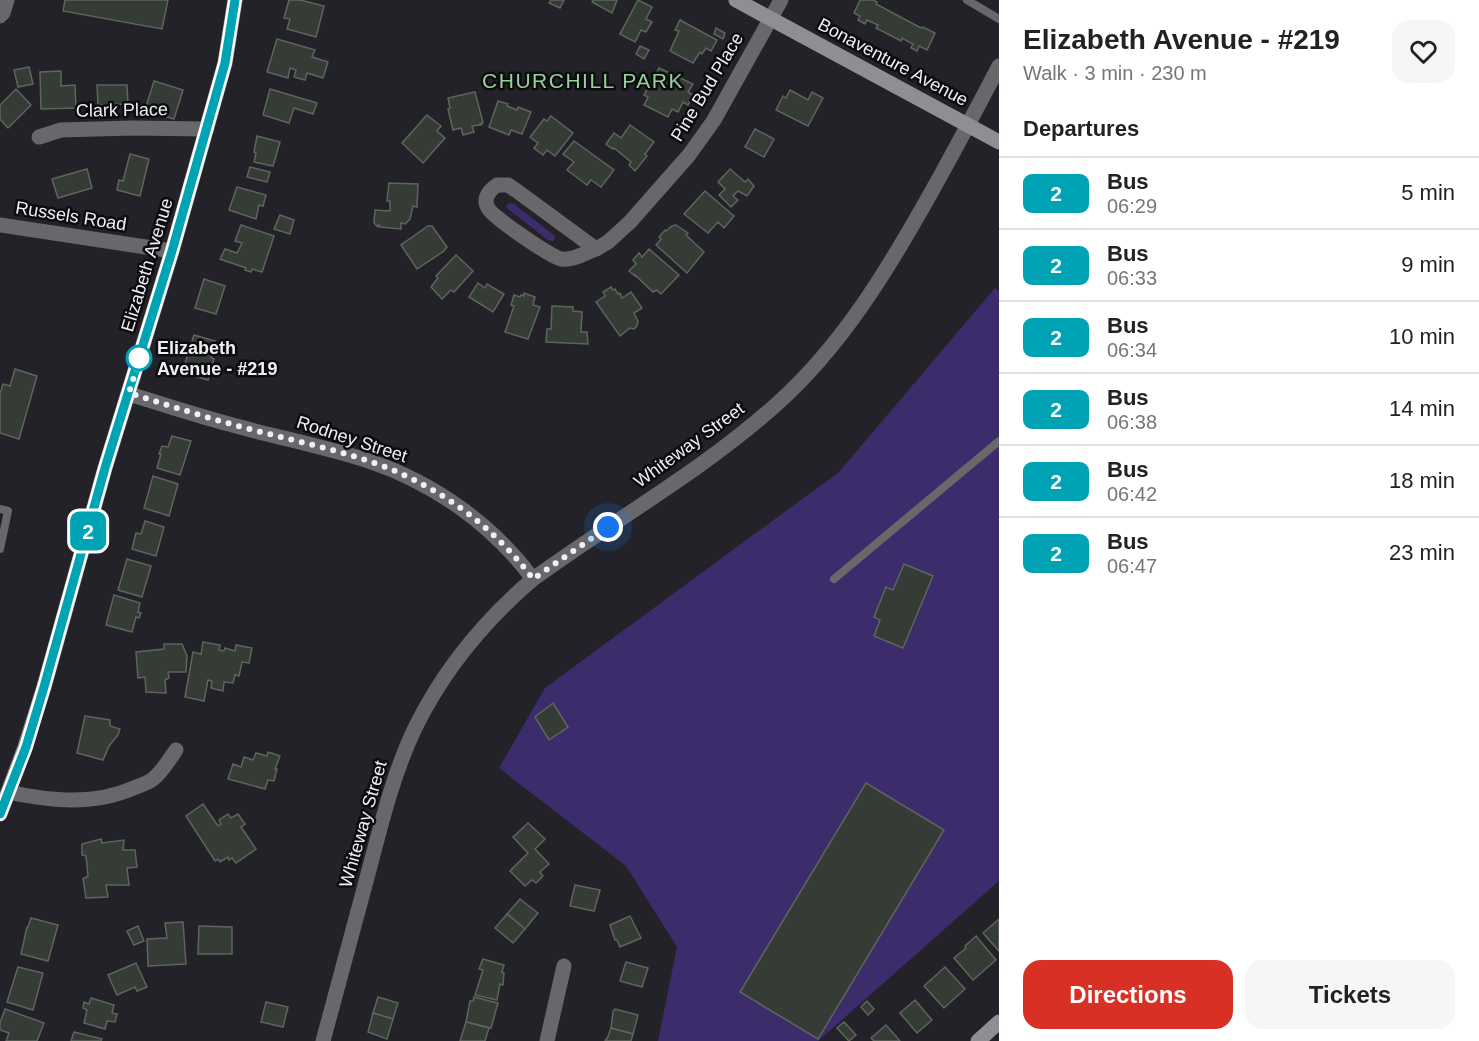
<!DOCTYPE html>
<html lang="en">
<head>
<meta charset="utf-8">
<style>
  :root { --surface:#fff; --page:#f6f6f6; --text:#222; --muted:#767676; --line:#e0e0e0; --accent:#d93025 }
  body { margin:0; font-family:Helvetica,sans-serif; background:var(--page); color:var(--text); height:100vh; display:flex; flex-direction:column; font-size:22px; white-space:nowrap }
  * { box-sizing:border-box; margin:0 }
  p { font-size:20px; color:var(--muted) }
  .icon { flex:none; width:33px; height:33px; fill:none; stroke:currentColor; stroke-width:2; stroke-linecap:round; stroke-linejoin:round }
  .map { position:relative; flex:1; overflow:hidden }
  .side { display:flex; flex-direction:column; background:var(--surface); width:480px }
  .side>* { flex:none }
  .badge { padding:0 12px; border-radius:9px; font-size:21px; line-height:39px }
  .you { position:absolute; width:30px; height:30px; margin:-15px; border:4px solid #fff; border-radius:50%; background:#1a73e8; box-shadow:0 0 0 9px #1a73e833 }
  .map>.badge { position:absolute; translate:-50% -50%; box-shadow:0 0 0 3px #fff }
  h2 { padding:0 24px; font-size:22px; line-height:54px }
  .round { display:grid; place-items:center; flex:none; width:63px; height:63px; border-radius:18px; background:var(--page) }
  .overview { display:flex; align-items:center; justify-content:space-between; height:102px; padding:0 24px }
  h1 { font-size:28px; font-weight:700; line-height:45px }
  .primary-button { display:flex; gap:12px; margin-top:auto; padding:12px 24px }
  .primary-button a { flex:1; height:69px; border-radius:18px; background:var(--accent); color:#fff; font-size:24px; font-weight:700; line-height:69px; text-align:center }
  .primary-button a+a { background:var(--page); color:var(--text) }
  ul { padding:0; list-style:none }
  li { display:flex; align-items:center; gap:18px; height:72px; padding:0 24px; border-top:2px solid var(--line) }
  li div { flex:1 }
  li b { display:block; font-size:22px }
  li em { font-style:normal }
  li .badge { min-width:66px; font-weight:700; text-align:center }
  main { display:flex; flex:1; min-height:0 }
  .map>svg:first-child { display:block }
  .green { fill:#3d2c6b }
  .building { fill:#353b35; stroke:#5e645e; stroke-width:1.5 }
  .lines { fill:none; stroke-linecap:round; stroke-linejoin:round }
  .lane { stroke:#68676b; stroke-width:8 }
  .street { stroke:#68676b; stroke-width:15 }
  .secondary { stroke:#8f8e93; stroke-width:15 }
  .line-casing { stroke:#fff; stroke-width:14 }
  .line { stroke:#00a3b4; stroke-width:9 }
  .walk { stroke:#f0eff4; stroke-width:6; stroke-dasharray:0 10.8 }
  .stop-dot { fill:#fff; stroke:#00a3b4; stroke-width:3 }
  .labels { text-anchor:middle; stroke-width:5; stroke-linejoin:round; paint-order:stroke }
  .street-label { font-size:18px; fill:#f0eff4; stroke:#0c0c0f }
  .stop-label { font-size:18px; font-weight:bold; fill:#f0eff4; stroke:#0c0c0f; text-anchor:start }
  .quarter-label { font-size:21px; letter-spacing:1.5px; fill:#95d198; stroke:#0c0c0f }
</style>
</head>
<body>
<main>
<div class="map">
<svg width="999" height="1041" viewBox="0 0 999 1041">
  <rect width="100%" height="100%" fill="#232228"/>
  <g class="green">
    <path d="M510,203L514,204L554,235L555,238L553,241L548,240L508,209L506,206Z"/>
    <path d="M995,288L999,291V881L818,1041H658L677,947L626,866L499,768L545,688L839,472Z"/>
  </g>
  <g class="building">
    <path d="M65,0H168L162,29L63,11Z"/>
    <path d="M289,0H300L324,6L316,37L287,29L290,19L284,18Z"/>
    <path d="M551,0H564L560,8L549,3Z"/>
    <path d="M593,0H617L612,13L592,2Z"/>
    <path d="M638,0L652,7L646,19L652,22L646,32L641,30L635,42L620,34Z"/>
    <path d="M860,0H873L877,2L876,4L921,28L923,27L935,33L927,50L919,46L917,51L911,48L913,44L902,38L901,41L876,28L878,25L867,20L865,24L858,20L860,16L854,13Z"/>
    <path d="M680,20L717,40L711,51L706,48L702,54L700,52L693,63L670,51L679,31L675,30Z"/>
    <path d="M716,28L725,33L723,39L714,34Z"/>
    <path d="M277,39L315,50L312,57L328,62L323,78L307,73L305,80L294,77L296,70L290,68L288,78L267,72Z"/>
    <path d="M640,46L649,50L644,59L636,54Z"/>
    <path d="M29,67L33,84L18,87L14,70Z"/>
    <path d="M659,68L693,84L688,92L693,95L688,105L683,102L678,112L672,109L668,117L644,105L648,97L644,95Z"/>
    <path d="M61,71V86L75,85L76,108L41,109L40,72Z"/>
    <path d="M154,81L183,90L174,119L145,110Z"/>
    <path d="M97,85H127L128,104L98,105Z"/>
    <path d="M16,89L31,105L8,128L0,119V105Z"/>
    <path d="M270,89L317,103L313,114L294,108L289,123L263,115Z"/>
    <path d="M790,90L808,100L812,92L823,98L808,126L776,110L783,96L786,98Z"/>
    <path d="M475,92L483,123L480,124L481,125L472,126L474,132L463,135L461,128L453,130L448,109L450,108L448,98Z"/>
    <path d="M498,101L508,104L507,106L517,110L518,107L531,112L522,134L511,130L509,135L489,127Z"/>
    <path d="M427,115L441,126L437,131L445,138L423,163L402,143Z"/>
    <path d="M551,116L573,133L555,156L547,150L543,155L534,148L538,143L530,137L544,119L547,121Z"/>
    <path d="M630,125L654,142L645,154L647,156L635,171L629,165L631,162L614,148L613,149L606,144L614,133L621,138Z"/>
    <path d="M755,129L774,139L764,157L745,147Z"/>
    <path d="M257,136L280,142L273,166L254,162L256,153L254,152Z"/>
    <path d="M574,141L614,170L601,187L591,180L587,185L567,170L574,162L563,154Z"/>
    <path d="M130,154L149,159L140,196L117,190L119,180L123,181Z"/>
    <path d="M250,167L270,172L267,182L247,177Z"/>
    <path d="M87,169L92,188L58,198L52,179Z"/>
    <path d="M730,169L745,182L748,179L754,186L747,196L738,191L733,196L738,200L731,207L719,195L725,189L718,182Z"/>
    <path d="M389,183L418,184L417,207L413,206L410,219L405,224L401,223V229L380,227L379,225L378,227L374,223L375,210L390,211V201H387Z"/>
    <path d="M237,187L266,195L263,206L259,205L256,219L229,210Z"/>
    <path d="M705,191L734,216L724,228L718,222L708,233L684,214Z"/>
    <path d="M280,215L294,220L290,234L274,229Z"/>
    <path d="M241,225L274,236L262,272L252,269L251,272L245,270L246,268L220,259L225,249L237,253L242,243L235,241Z"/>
    <path d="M676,225L688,233L686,235L704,252L687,273L656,245L661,239L659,237L665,230L666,231L672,226Z"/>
    <path d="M428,226H432L447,247L444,251L417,269L401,245Z"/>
    <path d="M649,249L679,275L661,294L657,290L653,292L635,275V276L629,271L636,264L633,260L639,253L642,257Z"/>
    <path d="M456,255L473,271L454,292L451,290L442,299L431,287L438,278L436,276Z"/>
    <path d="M204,279L225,286L216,314L195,308Z"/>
    <path d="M478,283L485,288L487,284L504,294L493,312L469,297Z"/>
    <path d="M611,287L613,290L615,289L618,294L620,293L622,298L631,292L642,308L634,313L638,321L637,326L634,329L630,328L620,336L596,302L605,296L603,292Z"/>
    <path d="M524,293L535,297L533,305L540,307L528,339L505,332L514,306L511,305L514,295L520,297L521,295L524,296Z"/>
    <path d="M552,306L573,307V311L582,312L581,332H587L588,344L546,342L547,329H551Z"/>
    <path d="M194,335L215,341L211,358L214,359L208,380L182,373Z"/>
    <path d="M15,369L37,376L19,439L0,433V394L3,384L10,386Z"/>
    <path d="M172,436L191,441L180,475L157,468L161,454H159L162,446L168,447Z"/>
    <path d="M153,476L178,484L169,516L144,508Z"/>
    <path d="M145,521L164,527L156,556L132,549L136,533L141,534Z"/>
    <path d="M127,559L151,566L142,597L118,590Z"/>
    <path d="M904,564L933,576L903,648L874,636L880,620L874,617L886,587L893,590Z"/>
    <path d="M114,595L140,603L138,612L141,613L139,618L136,617L132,632L106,625Z"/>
    <path d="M203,642L220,645L219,650L224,651L225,648L235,651L236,645L252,648L249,663L242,662L239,676L235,675L233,683L224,682L223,691L211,688L212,681L208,680L204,701L185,697L193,652L201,654Z"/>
    <path d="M164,644H182L187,656L186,672H168L169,678L165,680L166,693L146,692L145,677L138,678L136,652L164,649Z"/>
    <path d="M553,703L568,727L549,740L535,717Z"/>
    <path d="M85,716L110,720V726L120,729L118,735L109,746L103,760L77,753Z"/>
    <path d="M268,752L280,756L275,769H277L274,781L268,780L265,789L228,779L233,764L241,767L244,757L253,760L256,753L267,756Z"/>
    <path d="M866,783L944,830L818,1039L740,992Z"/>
    <path d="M203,804L218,826L221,824L219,820L228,814L231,818L238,814L245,824L241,827L256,849L236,863L232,858L229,860L228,857L220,862L218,859L215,861L186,816Z"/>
    <path d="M528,823L545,839L535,849L549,864L540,872L543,876L536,883L532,880L525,886L510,871L528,853L513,837Z"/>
    <path d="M101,839L102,843L124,840L123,850H135L137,867L127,868L129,885H106L108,897L86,898L83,879L88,876L86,856L82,855V844Z"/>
    <path d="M575,885L600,890L594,911L570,906Z"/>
    <path d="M520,899L538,913L525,929L507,914Z"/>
    <path d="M507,914L525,929L513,943L495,928Z"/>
    <path d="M630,916L641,938L620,947L617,940H615L610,925Z"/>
    <path d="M31,918L58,925L48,961L21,954L27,927H28Z"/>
    <path d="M999,919V951L983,933Z"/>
    <path d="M183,922L186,964L148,966L147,939L167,938L165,923Z"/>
    <path d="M138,926L144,941L134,945L127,931Z"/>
    <path d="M199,926L232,927V954H198Z"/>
    <path d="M976,936L996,960L973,980L954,958L966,948L965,946Z"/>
    <path d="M483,959L504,965L502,972L504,973L503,985L500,984L497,1000L475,995L483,970L479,969Z"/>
    <path d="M626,962L648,968L642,987L620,981Z"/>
    <path d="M136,963L147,987L137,991L135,987L117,995L108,975Z"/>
    <path d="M18,967L43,973L33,1010L7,1002Z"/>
    <path d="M945,967L965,989L944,1008L924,986Z"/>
    <path d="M378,997L398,1003L393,1019L373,1013Z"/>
    <path d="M474,997L498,1003L491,1028L466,1022L470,1001H473Z"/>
    <path d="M91,998L114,1005L112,1013L117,1014L115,1022L107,1021L105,1029L84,1023L87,1010L83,1008L84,1002L89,1004Z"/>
    <path d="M915,1000L932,1020L917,1033L900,1013Z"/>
    <path d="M867,1001L874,1009L868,1015L861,1007Z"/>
    <path d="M266,1002L288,1007L283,1027L261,1022Z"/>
    <path d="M5,1009L44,1023L37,1041H6L9,1033L0,1030V1023Z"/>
    <path d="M615,1009L638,1015L633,1034L611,1028L613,1011Z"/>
    <path d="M373,1013L393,1019L387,1039L368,1032Z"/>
    <path d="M466,1022L489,1028L485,1041H460Z"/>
    <path d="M844,1022L856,1035L849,1041L837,1028Z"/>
    <path d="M886,1025L900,1041H874L871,1038Z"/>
    <path d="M611,1028L633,1034L631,1041H605L606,1039H607Z"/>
    <path d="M74,1032L102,1039L101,1041H71Z"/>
  </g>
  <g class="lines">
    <g class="lane">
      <path d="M967,0L999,19"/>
      <path d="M0,509L8,511L0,549"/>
      <path d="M834,579L999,441"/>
    </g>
    <g class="street">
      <path d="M0,16L3,13L7,0"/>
      <path d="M39,137L61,130L132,128L207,129"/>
      <path d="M497,185H508L517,191L596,249C585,253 573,261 561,259C550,256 492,217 488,208C482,198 490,190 497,185Z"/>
      <path d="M0,225L172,251"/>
      <path d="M596,249L608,242L630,222L689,155L714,120L781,0"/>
      <path d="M129,394C162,404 195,415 229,424C275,437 323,446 369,461C434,483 492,524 533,579"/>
      <path d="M8,792C51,801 94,806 136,787C141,785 148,783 153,779C162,772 169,760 176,750"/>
      <path d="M323,1041C338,985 353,930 368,874C381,825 393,774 415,728C443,671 485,620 533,579C614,520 704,470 779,402C842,345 887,271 928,198C953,154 976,110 999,66"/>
      <path d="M547,1041L564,966"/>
    </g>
    <g class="secondary">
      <path d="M736,0L999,142"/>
      <path d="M0,814L25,747L44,687L105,468L172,251L225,63L235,0"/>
      <path d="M978,1041L999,1022"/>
    </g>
  </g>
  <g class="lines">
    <defs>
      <path id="line" d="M0,814L26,747L44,687L105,468L172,251L225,63L235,0"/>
    </defs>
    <use href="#line" class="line-casing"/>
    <use href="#line" class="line"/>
    <path class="walk" d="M139,358L141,353L129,393C168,405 207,418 246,428C287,439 329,448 369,461C434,483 492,524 533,579L608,527"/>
  </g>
  <circle class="stop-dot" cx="139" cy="358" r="12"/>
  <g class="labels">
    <g class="street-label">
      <text transform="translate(893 62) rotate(28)" y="6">Bonaventure Avenue</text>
      <text transform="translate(707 87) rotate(-59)" y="6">Pine Bud Place</text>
      <text transform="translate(122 110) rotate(-1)" y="6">Clark Place</text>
      <text transform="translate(71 216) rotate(9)" y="6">Russels Road</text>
      <text transform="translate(147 265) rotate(-73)" y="6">Elizabeth Avenue</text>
      <text transform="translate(352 439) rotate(18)" y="6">Rodney Street</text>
      <text transform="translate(689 445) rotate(-36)" y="6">Whiteway Street</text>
      <text transform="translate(363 824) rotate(-74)" y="6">Whiteway Street</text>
    </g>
    <g class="stop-label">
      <text x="157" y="354">Elizabeth<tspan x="157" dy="21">Avenue - #219</tspan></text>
    </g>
    <g class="quarter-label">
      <text x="583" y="88">CHURCHILL PARK</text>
    </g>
  </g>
</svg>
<div class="you" style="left:608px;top:527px"></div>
<b class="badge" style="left:88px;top:531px;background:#00a3b4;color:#fff">2</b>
</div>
<section class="side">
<div class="overview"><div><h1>Elizabeth Avenue - #219</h1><p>Walk · 3 min · 230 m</p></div><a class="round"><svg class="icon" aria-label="heart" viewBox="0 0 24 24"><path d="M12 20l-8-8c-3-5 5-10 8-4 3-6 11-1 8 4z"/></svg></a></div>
<h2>Departures</h2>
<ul>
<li><span class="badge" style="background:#00a3b4;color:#fff">2</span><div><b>Bus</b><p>06:29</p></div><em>5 min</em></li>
<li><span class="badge" style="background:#00a3b4;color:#fff">2</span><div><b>Bus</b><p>06:33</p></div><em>9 min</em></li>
<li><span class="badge" style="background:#00a3b4;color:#fff">2</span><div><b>Bus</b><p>06:34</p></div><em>10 min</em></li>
<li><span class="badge" style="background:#00a3b4;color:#fff">2</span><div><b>Bus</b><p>06:38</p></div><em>14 min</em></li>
<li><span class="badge" style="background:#00a3b4;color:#fff">2</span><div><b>Bus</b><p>06:42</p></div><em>18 min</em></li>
<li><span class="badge" style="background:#00a3b4;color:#fff">2</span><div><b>Bus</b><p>06:47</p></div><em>23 min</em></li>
</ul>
<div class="primary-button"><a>Directions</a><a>Tickets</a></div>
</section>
</main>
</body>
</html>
